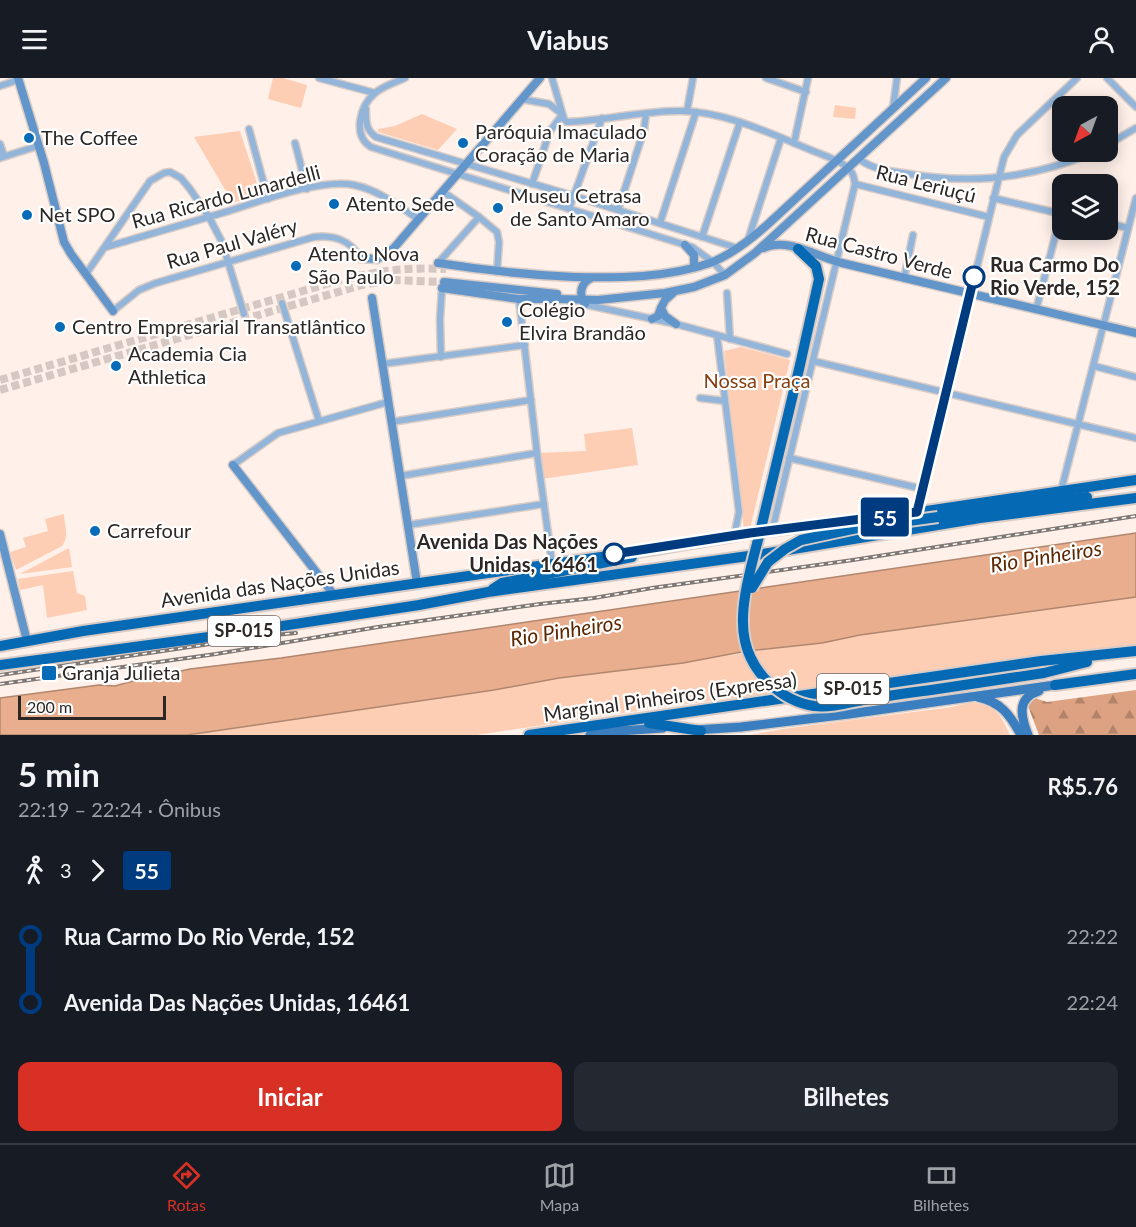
<!DOCTYPE html>
<html lang="pt">
<head>
<meta charset="utf-8">
<style>
  :root { --surface:#171b24; --page:#242831; --text:#f1f3f6; --muted:#9ea1a6; --line:#363941; --accent:#d93025 }
  body { margin:0; font-family:Lato,sans-serif; background:var(--page); color:var(--text); height:100vh; display:flex; flex-direction:column; font-size:22px; white-space:nowrap }
  * { box-sizing:border-box; margin:0 }
  p { font-size:20px; color:var(--muted) }
  .icon { flex:none; width:33px; height:33px; fill:none; stroke:currentColor; stroke-width:2; stroke-linecap:round; stroke-linejoin:round }
  .map { position:relative; height:657px; overflow:hidden }
  .drawer { display:flex; flex-direction:column; background:var(--surface); flex:1 }
  .drawer>* { flex:none }
  .badge { padding:0 12px; border-radius:4px; font-size:21px; line-height:39px }
  .needle { width:39px; rotate:221deg }
  .tools { position:absolute; left:1052px; top:18px; display:grid; gap:12px }
  .tools a { display:grid; place-items:center; width:66px; height:66px; border-radius:12px; background:var(--surface); box-shadow:0 3px 15px #0003; font-size:30px }
  .scale { position:absolute; left:18px; bottom:15px; width:148px; box-sizing:border-box; padding-left:6px; border:3px solid #2c2724; border-top:0; font-size:16px; line-height:21px; white-space:nowrap; color:#2c2724; -webkit-text-stroke:4px #fff; paint-order:stroke }
  .map>.badge { position:absolute; translate:-50% -50%; box-shadow:0 0 0 3px #fff }
  .legs { display:flex; align-items:center; gap:9px; height:66px; padding:0 18px; font-size:20px }
  .legs p { margin-inline-start:auto }
  .headline { display:flex; align-items:center; justify-content:space-between; height:102px; padding:0 18px }
  h1 { font-size:33px; font-weight:700; line-height:45px }
  .cta { display:flex; gap:12px; margin-top:auto; padding:12px 18px }
  .cta a { flex:1; height:69px; border-radius:12px; background:var(--accent); color:#fff; font-size:24px; font-weight:700; line-height:69px; text-align:center }
  .cta a+a { background:var(--page); color:var(--text) }
  ul { padding:0 18px; list-style:none }
  li { display:flex; align-items:center; gap:21px; height:66px; font-size:22px }
  li i { display:grid; place-items:center; width:9px; height:100%; margin:0 8px; background:currentColor }
  li i::after { content:''; width:15px; height:15px; margin:-8px; border:4px solid; border-radius:50%; background:var(--surface) }
  li p { margin-inline-start:auto }
  li:first-child i { background:linear-gradient(#0000 50%,currentColor 0) }
  li:last-child i { background:linear-gradient(currentColor 50%,#0000 0) }
  header { display:flex; justify-content:space-between; align-items:center; height:78px; padding:0 18px; background:var(--surface); font-size:27px; font-weight:700 }
  .tab-bar { display:flex; justify-content:space-around; align-items:center; height:84px; border-top:2px solid var(--line); background:var(--surface); font-size:16px; color:var(--muted) }
  .tab-bar a { display:grid; justify-items:center; gap:3px }
  .tab-bar .current { color:var(--accent) }
  .map>svg:first-child { display:block }
  .green { fill:#fdcdb4 }
  .forest { fill:url(#forest-firs) }
  .water { fill:#e9ae8e; stroke:#b0866e; stroke-width:1.5 }
  .lines { fill:none; stroke-linecap:round; stroke-linejoin:round }
  .secondary-tunnel { stroke:#d5c8c2; stroke-width:8; stroke-dasharray:8 4; stroke-linecap:butt }
  .street-casing { stroke:#d9ccc6; stroke-width:9 }
  .secondary-casing { stroke:#d9ccc6; stroke-width:11 }
  .primary-casing { stroke:#d9ccc6; stroke-width:12 }
  .highway-casing { stroke:#d9ccc6; stroke-width:14 }
  .street { stroke:#93b5da; stroke-width:6 }
  .secondary { stroke:#6296cb; stroke-width:8 }
  .primary { stroke:#3b7ebf; stroke-width:9 }
  .highway { stroke:#0669b4; stroke-width:10 }
  .rail-casing { stroke:#7f7772; stroke-width:4 }
  .rail { stroke:#fff; stroke-width:1.5; stroke-dasharray:4.5; stroke-linecap:butt }
  .highway-bridge-casing { stroke:#d9ccc6; stroke-width:14; stroke-linecap:butt }
  .highway-bridge { stroke:#0669b4; stroke-width:10 }
  .line-1-casing { stroke:#fff; stroke-width:14 }
  .line-1 { stroke:#003b80; stroke-width:9 }
  .poi-dot { fill:#076bb7; stroke:#fff; stroke-width:2 }
  .stop-1-dot { fill:#fff; stroke:#003b80; stroke-width:3 }
  .labels { text-anchor:middle; stroke-width:4.5; stroke-linejoin:round; paint-order:stroke }
  .shield { fill:#fff; stroke:#6b6866; stroke-width:1.5 }
  .shield-label { font-size:18px; font-weight:bold; fill:#2c2724 }
  .poi-label { font-size:20px; fill:#2c2724; stroke:#fff; text-anchor:start }
  .street-label { font-size:20px; fill:#2c2724; stroke:#fff }
  .stop-label { font-size:20px; font-weight:bold; fill:#2c2724; stroke:#fff; text-anchor:start }
  .park-label { font-size:20px; fill:#873f10; stroke:#fff }
  .water-label { font-size:21px; font-style:italic; fill:#5c2701; stroke:#fff }
</style>
</head>
<body>
<header><svg class="icon" aria-label="menu" viewBox="0 0 24 24"><path d="M4 6h16M4 12h16M4 18h16"/></svg>Viabus<svg class="icon" aria-label="person" viewBox="0 0 24 24"><circle cx="12" cy="8" r="4"/><path d="M4 21q1-7 8-7t8 7"/></svg></header>
<div class="map">
<svg width="1136" height="657" viewBox="0 0 1136 657">
  <defs>
    <pattern id="forest-firs" width="22" height="20" patternUnits="userSpaceOnUse" patternTransform="scale(1.5)"><rect width="22" height="20" fill="#dda282"/><path d="M5 1l3.5 6h-7zM16 11l3.5 6h-7z" fill="#b3846a"/></pattern>
  </defs>
  <rect width="100%" height="100%" fill="#fff0e9"/>
  <g class="green">
    <path d="M273,0H283L307,7L301,30L268,21Z"/>
    <path d="M835,27L856,30L855,41L833,39Z"/>
    <path d="M422,36L457,51L438,72L378,54V51L395,48Z"/>
    <path d="M240,53L260,115L233,125L194,59Z"/>
    <path d="M741,269L790,282L750,451L744,452L724,273Z"/>
    <path d="M632,350L638,387L542,401L539,375L586,373L584,356Z"/>
    <path d="M64,436C64,447 70,458 62,468L16,492L10,474L26,469L23,460L48,453L45,441Z"/>
    <path d="M69,470L72,489L20,496Z"/>
    <path d="M73,493L77,515L85,518L87,532L47,540L43,507L20,512L18,501Z"/>
    <path d="M1136,519V567L1013,581L790,613L670,628L476,657H187L494,612L559,600L682,585L762,572L822,565L860,557Z"/>
    <path d="M972,624C997,629 999,634 1010,657H751L783,651L952,629Z"/>
  </g>
  <path class="forest" d="M1136,612V657H1039L1028,628L1035,620L1047,624Z"/>
  <path class="water" d="M1136,455V519L860,557L822,565L747,573L683,585L559,600L494,612L187,657H0V620L99,607L115,608L155,597L167,596L190,591L281,580Z"/>
  <g class="lines">
    <g class="secondary-tunnel">
      <path d="M0,302L340,202C379,193 406,189 446,191"/>
      <path d="M0,312L362,207L392,202L444,204"/>
    </g>
    <defs>
      <g id="street">
        <path d="M319,0L375,15"/>
        <path d="M405,0C396,4 383,8 375,15C360,28 352,57 371,69L692,169L713,184L725,197"/>
        <path d="M552,0L564,41L567,44C605,43 644,32 682,33C725,34 767,54 806,70C819,76 836,80 847,89C853,94 854,99 855,106L772,453"/>
        <path d="M766,0L806,14"/>
        <path d="M1107,0L1136,29"/>
        <path d="M0,8L18,2"/>
        <path d="M521,21L549,26L562,36"/>
        <path d="M893,30L897,0"/>
        <path d="M366,31C366,43 365,51 376,59L574,118L737,170"/>
        <path d="M687,33L693,0"/>
        <path d="M249,51L268,121"/>
        <path d="M295,65L307,111"/>
        <path d="M794,65L808,0"/>
        <path d="M0,66L4,78"/>
        <path d="M1107,67L1136,50"/>
        <path d="M0,80L38,68"/>
        <path d="M859,81C872,91 888,93 903,95C969,107 1032,101 1094,74"/>
        <path d="M532,106L550,53L562,37"/>
        <path d="M855,106L989,139"/>
        <path d="M442,113L479,139L497,154L499,164L497,194"/>
        <path d="M993,120L1062,136"/>
        <path d="M569,131L602,40"/>
        <path d="M618,132L644,52L646,36"/>
        <path d="M660,145L696,34"/>
        <path d="M1107,145L1128,150"/>
        <path d="M702,159L740,44"/>
        <path d="M748,162L781,60"/>
        <path d="M106,169C147,157 188,145 229,133C260,123 323,100 354,107C378,112 398,127 418,141"/>
        <path d="M438,185L479,139"/>
        <path d="M86,196L150,103L164,95L170,94L181,100L190,111L209,139L222,164L244,236"/>
        <path d="M904,201L913,157"/>
        <path d="M727,215L730,261"/>
        <path d="M519,221L537,375L552,485"/>
        <path d="M282,225L319,343"/>
        <path d="M583,226L676,246L787,276"/>
        <path d="M1036,232L1061,136"/>
        <path d="M113,233L139,212L156,205L314,159C333,157 351,162 360,180"/>
        <path d="M717,257L739,434L734,459"/>
        <path d="M441,279L440,241L442,210"/>
        <path d="M813,283L1136,360"/>
        <path d="M382,286L525,267"/>
        <path d="M1094,288L1136,299"/>
        <path d="M700,320L725,323"/>
        <path d="M391,344L531,322"/>
        <path d="M789,380L923,411"/>
        <path d="M233,387L278,355L388,324"/>
        <path d="M400,398L537,375"/>
        <path d="M1061,413L1136,120"/>
        <path d="M917,434L1004,79L1017,57L1077,0"/>
        <path d="M408,447L544,426"/>
      </g>
      <g id="secondary">
        <path d="M18,0L44,85L64,164L71,176L113,233"/>
        <path d="M685,167L694,177V189"/>
        <path d="M764,170C787,159 818,179 842,185C940,209 1038,231 1136,255"/>
        <path d="M360,180L377,181L393,171L540,0"/>
        <path d="M438,185C483,192 528,197 574,199C620,200 666,200 710,185C731,177 750,162 767,147L926,0"/>
        <path d="M444,204L557,216"/>
        <path d="M442,210L519,221H558L598,222L665,215L694,209L725,197L755,175L946,0"/>
        <path d="M673,215L665,222L661,230L665,238L676,246"/>
        <path d="M372,220L417,505"/>
        <path d="M585,226C578,216 581,205 591,200"/>
        <path d="M652,241L658,238L661,230"/>
        <path d="M233,387L334,517"/>
        <path d="M0,456L27,563"/>
      </g>
      <g id="primary">
        <path d="M978,619C1001,624 1010,637 1021,657"/>
        <path d="M695,652L741,649L849,636L1055,607"/>
        <path d="M590,657L619,653L663,650"/>
        <path d="M1028,657C1021,639 1016,620 1039,613"/>
      </g>
      <g id="highway">
        <path d="M798,171L816,188L819,201L800,287"/>
        <path d="M938,439L1087,419"/>
        <path d="M493,511L502,505L632,479"/>
        <path d="M0,568L83,553L650,472L751,455L899,437L1136,402"/>
        <path d="M0,587L216,558L419,527L488,514L763,476L980,440L1136,420"/>
        <path d="M1055,607L1136,596"/>
        <path d="M931,612L1044,595L1087,584"/>
        <path d="M649,645L701,653"/>
        <path d="M529,657L1041,583L1136,573"/>
      </g>
    </defs>
    <use href="#street" class="street-casing"/>
    <use href="#secondary" class="secondary-casing"/>
    <use href="#primary" class="primary-casing"/>
    <use href="#highway" class="highway-casing"/>
    <use href="#street" class="street"/>
    <use href="#secondary" class="secondary"/>
    <use href="#primary" class="primary"/>
    <use href="#highway" class="highway"/>
    <defs>
      <g id="rail">
        <path d="M0,597L264,558L296,555"/>
        <path d="M0,606L216,576L378,549L540,526L594,520L652,510L853,482L1136,438"/>
      </g>
    </defs>
    <use href="#rail" class="rail-casing"/>
    <use href="#rail" class="rail"/>
    <defs>
      <g id="highway-bridge">
        <path d="M800,287C787,340 775,393 762,446C754,480 737,529 745,563C752,595 781,623 814,628C830,630 848,625 863,622C886,618 909,615 931,612"/>
        <path d="M752,510L768,484L785,471L801,462L857,450L938,439"/>
      </g>
    </defs>
    <use href="#highway-bridge" class="highway-bridge-casing"/>
    <use href="#highway-bridge" class="highway-bridge"/>
  </g>
  <g class="lines">
    <defs>
      <path id="line-1" d="M614,476L750,455L917,434L974,199"/>
    </defs>
    <use href="#line-1" class="line-1-casing"/>
    <use href="#line-1" class="line-1"/>
  </g>
  <g class="poi-dot">
    <circle cx="29" cy="60" r="6"/>
    <circle cx="463" cy="65" r="6"/>
    <circle cx="334" cy="126" r="6"/>
    <circle cx="498" cy="130" r="6"/>
    <circle cx="27" cy="137" r="6"/>
    <circle cx="296" cy="188" r="6"/>
    <circle cx="507" cy="244" r="6"/>
    <circle cx="60" cy="249" r="6"/>
    <circle cx="116" cy="288" r="6"/>
    <circle cx="95" cy="453" r="6"/>
    <rect x="41" y="587" width="16" height="16" rx="3"/>
  </g>
  <g class="stop-1-dot">
    <circle cx="974" cy="199" r="10"/>
    <circle cx="614" cy="476" r="10"/>
  </g>
  <g class="labels">
    <g class="shield">
      <rect x="208" y="538" width="72" height="30" rx="4.5"/>
      <rect x="817" y="596" width="72" height="30" rx="4.5"/>
    </g>
    <g class="shield-label">
      <text x="244" y="559">SP-015</text>
      <text x="853" y="617">SP-015</text>
    </g>
    <g class="poi-label">
      <text x="475" y="61">Paróquia Imaculado<tspan x="475" dy="23">Coração de Maria</tspan></text>
      <text x="41" y="67">The Coffee</text>
      <text x="510" y="125">Museu Cetrasa<tspan x="510" dy="23">de Santo Amaro</tspan></text>
      <text x="346" y="133">Atento Sede</text>
      <text x="39" y="144">Net SPO</text>
      <text x="308" y="183">Atento Nova<tspan x="308" dy="23">São Paulo</tspan></text>
      <text x="519" y="239">Colégio<tspan x="519" dy="23">Elvira Brandão</tspan></text>
      <text x="72" y="256">Centro Empresarial Transatlântico</text>
      <text x="128" y="283">Academia Cia<tspan x="128" dy="23">Athletica</tspan></text>
      <text x="107" y="460">Carrefour</text>
      <text x="62" y="602">Granja Julieta</text>
    </g>
    <g class="street-label">
      <text transform="translate(926 106) rotate(14)" y="7">Rua Leriuçú</text>
      <text transform="translate(226 119) rotate(-15)" y="7">Rua Ricardo Lunardelli</text>
      <text transform="translate(232 166) rotate(-16)" y="7">Rua Paul Valéry</text>
      <text transform="translate(879 175) rotate(15)" y="7">Rua Castro Verde</text>
      <text transform="translate(280 506) rotate(-8)" y="7">Avenida das Nações Unidas</text>
      <text transform="translate(670 619) rotate(-8)" y="7">Marginal Pinheiros (Expressa)</text>
    </g>
    <g class="stop-label">
      <text x="990" y="194">Rua Carmo Do<tspan x="990" dy="23">Rio Verde, 152</tspan></text>
      <text x="598" y="471" text-anchor="end">Avenida Das Nações<tspan x="598" dy="23">Unidas, 16461</tspan></text>
    </g>
    <g class="park-label">
      <text x="757" y="310">Nossa Praça</text>
    </g>
    <g class="water-label">
      <text transform="translate(1046 479) rotate(-9)" y="7">Rio Pinheiros</text>
      <text transform="translate(566 553) rotate(-9)" y="7">Rio Pinheiros</text>
    </g>
  </g>
</svg>
<div class="tools">
<a><svg class="needle" viewBox="-14 -14 28 28"><path d="M0-13l5 13h-10z" fill="#e53935"/><path d="M0 13l5-13h-10z" fill="#9ea1a6"/></svg></a>
<a><svg class="icon" aria-label="layers" viewBox="0 0 24 24"><path d="M12 4l9 5-9 5-9-5zM3 14l9 5 9-5"/></svg></a>
</div>
<div class="scale">200 m</div>
<b class="badge" style="left:885px;top:439px;background:#003b80;color:#fff">55</b>
</div>
<section class="drawer">
<div class="headline"><div><h1>5 min</h1><p>22:19 – 22:24 · Ônibus</p></div><b>R$5.76</b></div>
<div class="legs"><svg class="icon" aria-label="walk" viewBox="0 0 24 24"><circle cx="13" cy="4" r="2"/><path d="M13 8l-2 6 4 7M11 14l-3 7M7 12l3-4h3l4 4"/></svg>3<svg class="icon" aria-label="forward" viewBox="0 0 24 24"><path d="M9 5l7 7-7 7"/></svg><b class="badge" style="background:#003b80;color:#fff">55</b></div>
<ul>
<li><i style="color:#003b80"></i><b>Rua Carmo Do Rio Verde, 152</b><p>22:22</p></li>
<li><i style="color:#003b80"></i><b>Avenida Das Nações Unidas, 16461</b><p>22:24</p></li>
</ul>
<div class="cta"><a>Iniciar</a><a>Bilhetes</a></div>
</section>
<nav class="tab-bar">
<a class="current"><svg class="icon" aria-label="directions" viewBox="0 0 24 24"><path d="M12 3l9 9-9 9-9-9zM9 14v-3h6M13 9l2 2-2 2"/></svg>Rotas</a>
<a><svg class="icon" aria-label="map" viewBox="0 0 24 24"><path d="M3 6l6-2 6 2 6-2v14l-6 2-6-2-6 2zM9 4v14M15 6v14"/></svg>Mapa</a>
<a><svg class="icon" aria-label="tickets" viewBox="0 0 24 24"><path d="M3 7h18v10H3zM15 7v10"/></svg>Bilhetes</a>
</nav>
</body>
</html>
